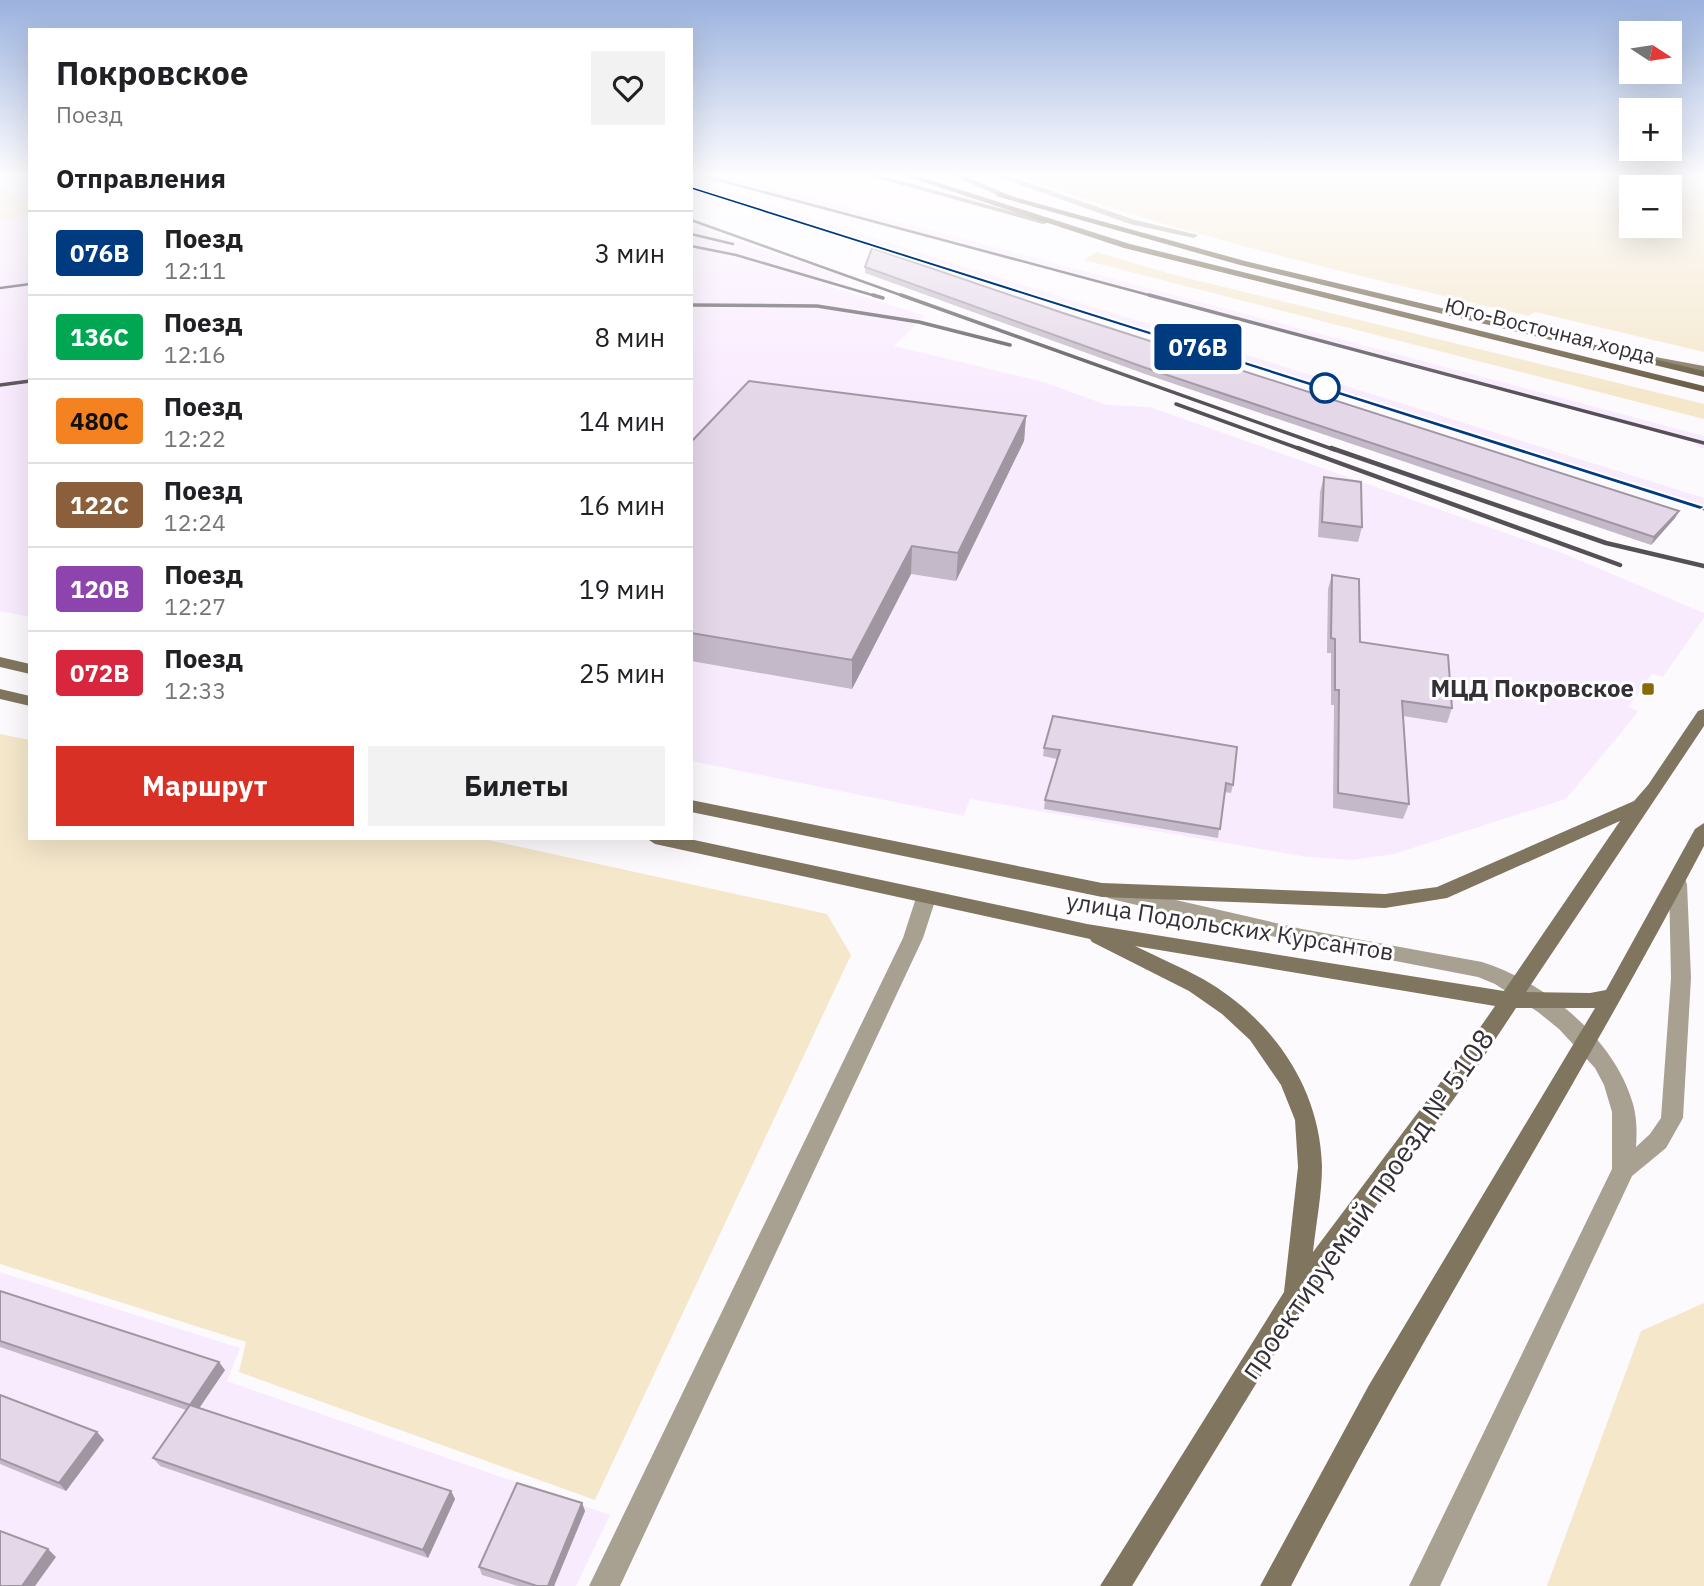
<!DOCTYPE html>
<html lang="ru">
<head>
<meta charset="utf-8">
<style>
  :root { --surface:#fff; --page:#f2f2f2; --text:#202124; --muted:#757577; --line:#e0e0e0; --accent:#d93025 }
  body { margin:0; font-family:"IBM Plex Sans",sans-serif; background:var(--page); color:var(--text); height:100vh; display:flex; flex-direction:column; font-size:26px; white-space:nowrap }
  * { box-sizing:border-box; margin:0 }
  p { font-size:23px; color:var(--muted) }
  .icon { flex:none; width:38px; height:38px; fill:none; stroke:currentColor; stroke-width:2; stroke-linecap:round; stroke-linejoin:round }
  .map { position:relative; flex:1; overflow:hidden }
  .details { position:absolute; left:28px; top:28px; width:665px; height:812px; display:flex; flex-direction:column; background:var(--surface); border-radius:0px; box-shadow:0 7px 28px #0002 }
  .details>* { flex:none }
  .badge { padding:0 14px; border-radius:5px; font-size:24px; line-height:46px }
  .needle { width:46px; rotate:102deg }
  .fabs { position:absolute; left:1619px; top:21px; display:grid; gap:14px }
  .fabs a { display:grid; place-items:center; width:63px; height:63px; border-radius:0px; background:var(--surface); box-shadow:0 7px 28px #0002; font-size:35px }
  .map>.badge { position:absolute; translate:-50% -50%; box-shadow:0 0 0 4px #fff }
  h2 { padding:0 28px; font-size:26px; line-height:63px }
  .round { display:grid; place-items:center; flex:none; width:74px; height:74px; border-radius:0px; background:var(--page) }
  .head { display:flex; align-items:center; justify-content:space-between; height:119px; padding:0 28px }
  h1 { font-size:33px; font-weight:700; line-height:52px }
  .button { display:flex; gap:14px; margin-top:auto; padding:14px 28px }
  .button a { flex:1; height:80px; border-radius:0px; background:var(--accent); color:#fff; font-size:28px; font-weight:700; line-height:80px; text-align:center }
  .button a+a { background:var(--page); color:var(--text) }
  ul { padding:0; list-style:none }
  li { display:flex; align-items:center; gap:21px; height:84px; padding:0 28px; border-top:2px solid var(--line) }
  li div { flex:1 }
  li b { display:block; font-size:26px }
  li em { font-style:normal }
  li .badge { min-width:77px; font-weight:700; text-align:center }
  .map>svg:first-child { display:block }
  .built { fill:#f9ebfe }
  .green { fill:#f4e7ca; fill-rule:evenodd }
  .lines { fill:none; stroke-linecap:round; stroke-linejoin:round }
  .minor { fill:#a8a192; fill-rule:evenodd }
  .secondary { fill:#807660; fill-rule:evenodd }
  .primary { fill:#64573d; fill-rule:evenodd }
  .rail-far2 { stroke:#555056; stroke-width:2.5 }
  .rail-far1 { stroke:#555056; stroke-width:3.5 }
  .rail { stroke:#555056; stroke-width:4.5 }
  .wall { fill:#c4b9c8 }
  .shaded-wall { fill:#a096a2 }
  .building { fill:#e4d7e8; stroke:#a096a2; stroke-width:2 }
  .line { fill:#003b80; stroke:#fff; stroke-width:2 }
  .stop-dot { fill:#fff; stroke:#003b80; stroke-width:3.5 }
  .poi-dot { fill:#8a6808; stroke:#fff; stroke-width:2.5 }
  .labels { text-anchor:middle; stroke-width:6; stroke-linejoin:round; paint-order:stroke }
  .far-street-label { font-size:21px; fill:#353037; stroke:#fff }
  .poi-label { font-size:24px; font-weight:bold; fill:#353037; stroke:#fff; text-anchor:end }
  .street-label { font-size:24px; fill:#353037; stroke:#fff }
  .near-street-label { font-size:28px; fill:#353037; stroke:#fff }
</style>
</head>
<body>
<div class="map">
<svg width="1704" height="1586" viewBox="0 0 1704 1586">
  <rect width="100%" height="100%" fill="#fdfafe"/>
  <g class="built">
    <path d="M0,174H30V205L0,186Z"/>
    <path d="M691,174H720L1704,436V449L1695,445L1696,443Z"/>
    <path d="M691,181L1704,498V511L848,241L691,189Z"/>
    <path d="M30,214V617L0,611V221Z"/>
    <path d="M691,226L847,277L828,286L925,316L894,346L1040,381L1107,405L1150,407L1565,554L1704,613V618L1663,677L1652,674L1628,707L1638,711L1635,716L1566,799L1394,854L1352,860L1307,857L970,799L964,816L691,761Z"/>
    <path d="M0,1272L240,1348L227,1381L610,1515L576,1586H0Z"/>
  </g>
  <g class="green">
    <path d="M1012,174H1704V352L1535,312L1528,316C1355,275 1180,235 1012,174ZM1631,187H1670V226H1631Z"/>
    <path d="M0,186L30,205V214L0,221Z"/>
    <path d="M1096,252L1171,274L1704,404V419L1084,260Z"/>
    <path d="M0,734L30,740V838H479L827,914L851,955L595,1500L239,1372L246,1342L0,1264Z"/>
    <path d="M1704,1303V1586H1547L1641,1331Z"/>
  </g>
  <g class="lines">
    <g class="minor">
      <path d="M990,174H1002L1135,220L1198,235L1194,238L1130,224Z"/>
      <path d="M1678,877L1685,879L1687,884L1691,978L1683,1118L1666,1148L1632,1176L1440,1586H1409L1612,1169V1112L1604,1085L1595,1068L1559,1029L1538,1012L1495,984L1478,977L1302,943L1115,900L1108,898L1105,893L1108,888L1115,886L1302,929L1482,962C1545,982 1615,1039 1633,1104C1637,1118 1637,1133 1636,1147L1650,1134L1661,1118L1671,978L1669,884L1671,879Z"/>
      <path d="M926,891L933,893L936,898L923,938L620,1586H589L903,938L916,898L919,893Z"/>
    </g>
    <g class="secondary">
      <path d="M863,174H876L1050,222L1043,224Z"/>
      <path d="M949,174H960L1016,198L1009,200Z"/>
      <path d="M1645,355L1704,366V372L1641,360L1640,358Z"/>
      <path d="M0,657L30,664V674L0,667Z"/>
      <path d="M0,689L30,696V706L0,699Z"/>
      <path d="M1704,709V726L1526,992L1590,993L1606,990L1695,829L1704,823V846C1573,1095 1421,1334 1291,1586H1260L1369,1385L1595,1008H1516L1477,1067L1305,1304L1132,1586H1100L1284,1292L1298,1167L1295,1120L1281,1085L1250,1040L1222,1014L1189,991L1092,942L1090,939L655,844L646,838H685L1087,924L1504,991L1620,821L1447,898L1385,908L1102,897L691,812V800L1102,883L1385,894L1437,887L1634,801L1648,785L1698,711ZM1135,946L1495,1006L1461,1055L1313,1252C1316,1224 1322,1194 1322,1166C1320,1086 1271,1018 1203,979C1181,967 1157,957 1135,946Z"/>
    </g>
    <g class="primary">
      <path d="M899,174H911L1130,244L1704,386V392L1124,248Z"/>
      <path d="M996,192L1245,261L1704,371V377L1240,265L996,196Z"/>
    </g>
    <g class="rail-far2">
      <path d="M696,174L1156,297"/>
      <path d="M691,188L1035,297"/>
      <path d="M691,220L906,297"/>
      <path d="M691,234L733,244"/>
      <path d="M691,246L736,255L879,297"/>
      <path d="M0,288L30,284"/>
    </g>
    <g class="rail-far1">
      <path d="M873,295L883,298"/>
      <path d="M901,295L1335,450"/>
      <path d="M1030,295L1520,450"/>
      <path d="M1149,295L1704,443"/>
      <path d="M691,305L817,306L919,322L1010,345"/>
      <path d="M0,385L30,381"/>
      <path d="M1176,404L1303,450"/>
    </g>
    <g class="rail">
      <path d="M1298,448L1620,565"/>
      <path d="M1331,448L1606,543L1704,566"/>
      <path d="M1515,448L1704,508"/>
    </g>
  </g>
  <g class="wall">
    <path d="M1327,174H1431L1430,179Z"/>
    <path d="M865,267L1063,313L1675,518L1651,545L1145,374L865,273Z"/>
    <path d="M1026,416L1024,441L956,581L911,574L852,689L691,661V442Z"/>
    <path d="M1324,477L1362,527L1358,542L1318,537L1320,492Z"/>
    <path d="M1332,575L1360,642L1452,708L1447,723L1403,716L1409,804L1403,819L1333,808L1334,705H1331V653H1327L1328,589Z"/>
    <path d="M1044,748L1233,785L1231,793L1224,792L1218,838L1044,809L1045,800L1057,759L1043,756Z"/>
    <path d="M0,1291L225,1370L199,1408L451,1491L455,1499L428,1558L160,1466L153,1458L186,1410L0,1347Z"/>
    <path d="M0,1395L97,1432L104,1440L66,1491L0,1464Z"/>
    <path d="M582,1503L585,1511L554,1586H518L482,1575L479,1567Z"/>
  </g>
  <g class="shaded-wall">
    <path d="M1026,416L1024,441L956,581L958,553Z"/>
    <path d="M1679,511L1675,518L1651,545L1654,537Z"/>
    <path d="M912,546L911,574L852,689V660Z"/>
    <path d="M219,1362L225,1370L196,1413L190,1405Z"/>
    <path d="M97,1432L104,1440L66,1491L59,1483Z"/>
    <path d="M451,1491L455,1499L428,1558L423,1550Z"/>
    <path d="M582,1503L585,1511L554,1586H548Z"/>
    <path d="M48,1549L56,1557L35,1586H22Z"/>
  </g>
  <g class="building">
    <path d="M872,248L1063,313L1679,511L1654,537L1146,368L865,267Z"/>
    <path d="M749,381L1026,416L958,553L912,546L852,660L691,633V442Z"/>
    <path d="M1324,477L1361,482L1362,527L1322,522Z"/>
    <path d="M1332,575L1359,579L1360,642L1448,655L1452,708L1402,701L1409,804L1338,793L1339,690H1335V639L1331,638Z"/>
    <path d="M1053,716L1237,747L1233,785L1226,783L1220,829L1045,800L1060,750L1044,748Z"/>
    <path d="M0,1291L219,1362L190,1405L0,1341Z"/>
    <path d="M0,1395L97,1432L59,1483L0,1459Z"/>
    <path d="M190,1405L451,1491L423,1550L153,1458Z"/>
    <path d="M517,1483L582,1503L548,1586H537L479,1567Z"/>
    <path d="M0,1531L48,1549L22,1586H0Z"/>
  </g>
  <linearGradient id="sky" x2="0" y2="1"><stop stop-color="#9bb2de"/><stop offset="0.44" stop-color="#fefdff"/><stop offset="1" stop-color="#fefdff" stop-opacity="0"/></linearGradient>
  <rect width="1704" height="397" fill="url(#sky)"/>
  <path class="line" d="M691,186L1704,506V508L1700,510L689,189Z"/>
  <circle class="stop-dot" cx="1325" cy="388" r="14"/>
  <rect class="poi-dot" x="1641" y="682" width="14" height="14" rx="3.5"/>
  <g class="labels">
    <g class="far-street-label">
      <text transform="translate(1550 331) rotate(14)" y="7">Юго-Восточная хорда</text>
    </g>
    <g class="poi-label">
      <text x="1634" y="697">МЦД Покровское</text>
    </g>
    <g class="street-label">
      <text transform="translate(1230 927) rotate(9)" y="8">улица Подольских Курсантов</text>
    </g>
    <g class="near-street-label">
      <text transform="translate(1367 1204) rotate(-55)" y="10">проектируемый проезд № 5108</text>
    </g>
  </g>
</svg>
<div class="fabs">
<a><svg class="needle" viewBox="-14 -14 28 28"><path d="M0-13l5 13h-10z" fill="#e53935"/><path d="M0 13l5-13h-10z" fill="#757577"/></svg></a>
<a>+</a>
<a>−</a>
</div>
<b class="badge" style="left:1198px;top:347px;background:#003b80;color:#fff">076В</b>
<section class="details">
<div class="head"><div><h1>Покровское</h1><p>Поезд</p></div><a class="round"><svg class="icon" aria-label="heart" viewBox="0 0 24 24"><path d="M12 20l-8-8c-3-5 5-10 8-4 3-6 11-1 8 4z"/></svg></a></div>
<h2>Отправления</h2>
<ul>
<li><span class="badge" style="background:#003b80;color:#fff">076В</span><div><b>Поезд</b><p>12:11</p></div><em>3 мин</em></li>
<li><span class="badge" style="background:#00a651;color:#fff">136С</span><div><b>Поезд</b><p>12:16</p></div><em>8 мин</em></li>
<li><span class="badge" style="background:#f58220;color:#111">480С</span><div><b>Поезд</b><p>12:22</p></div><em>14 мин</em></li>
<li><span class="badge" style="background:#8b5e3c;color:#fff">122С</span><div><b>Поезд</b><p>12:24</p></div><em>16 мин</em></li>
<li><span class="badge" style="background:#8e44ad;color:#fff">120В</span><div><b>Поезд</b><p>12:27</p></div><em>19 мин</em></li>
<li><span class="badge" style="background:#d7263d;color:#fff">072В</span><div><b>Поезд</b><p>12:33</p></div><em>25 мин</em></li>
</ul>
<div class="button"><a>Маршрут</a><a>Билеты</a></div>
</section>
</div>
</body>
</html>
